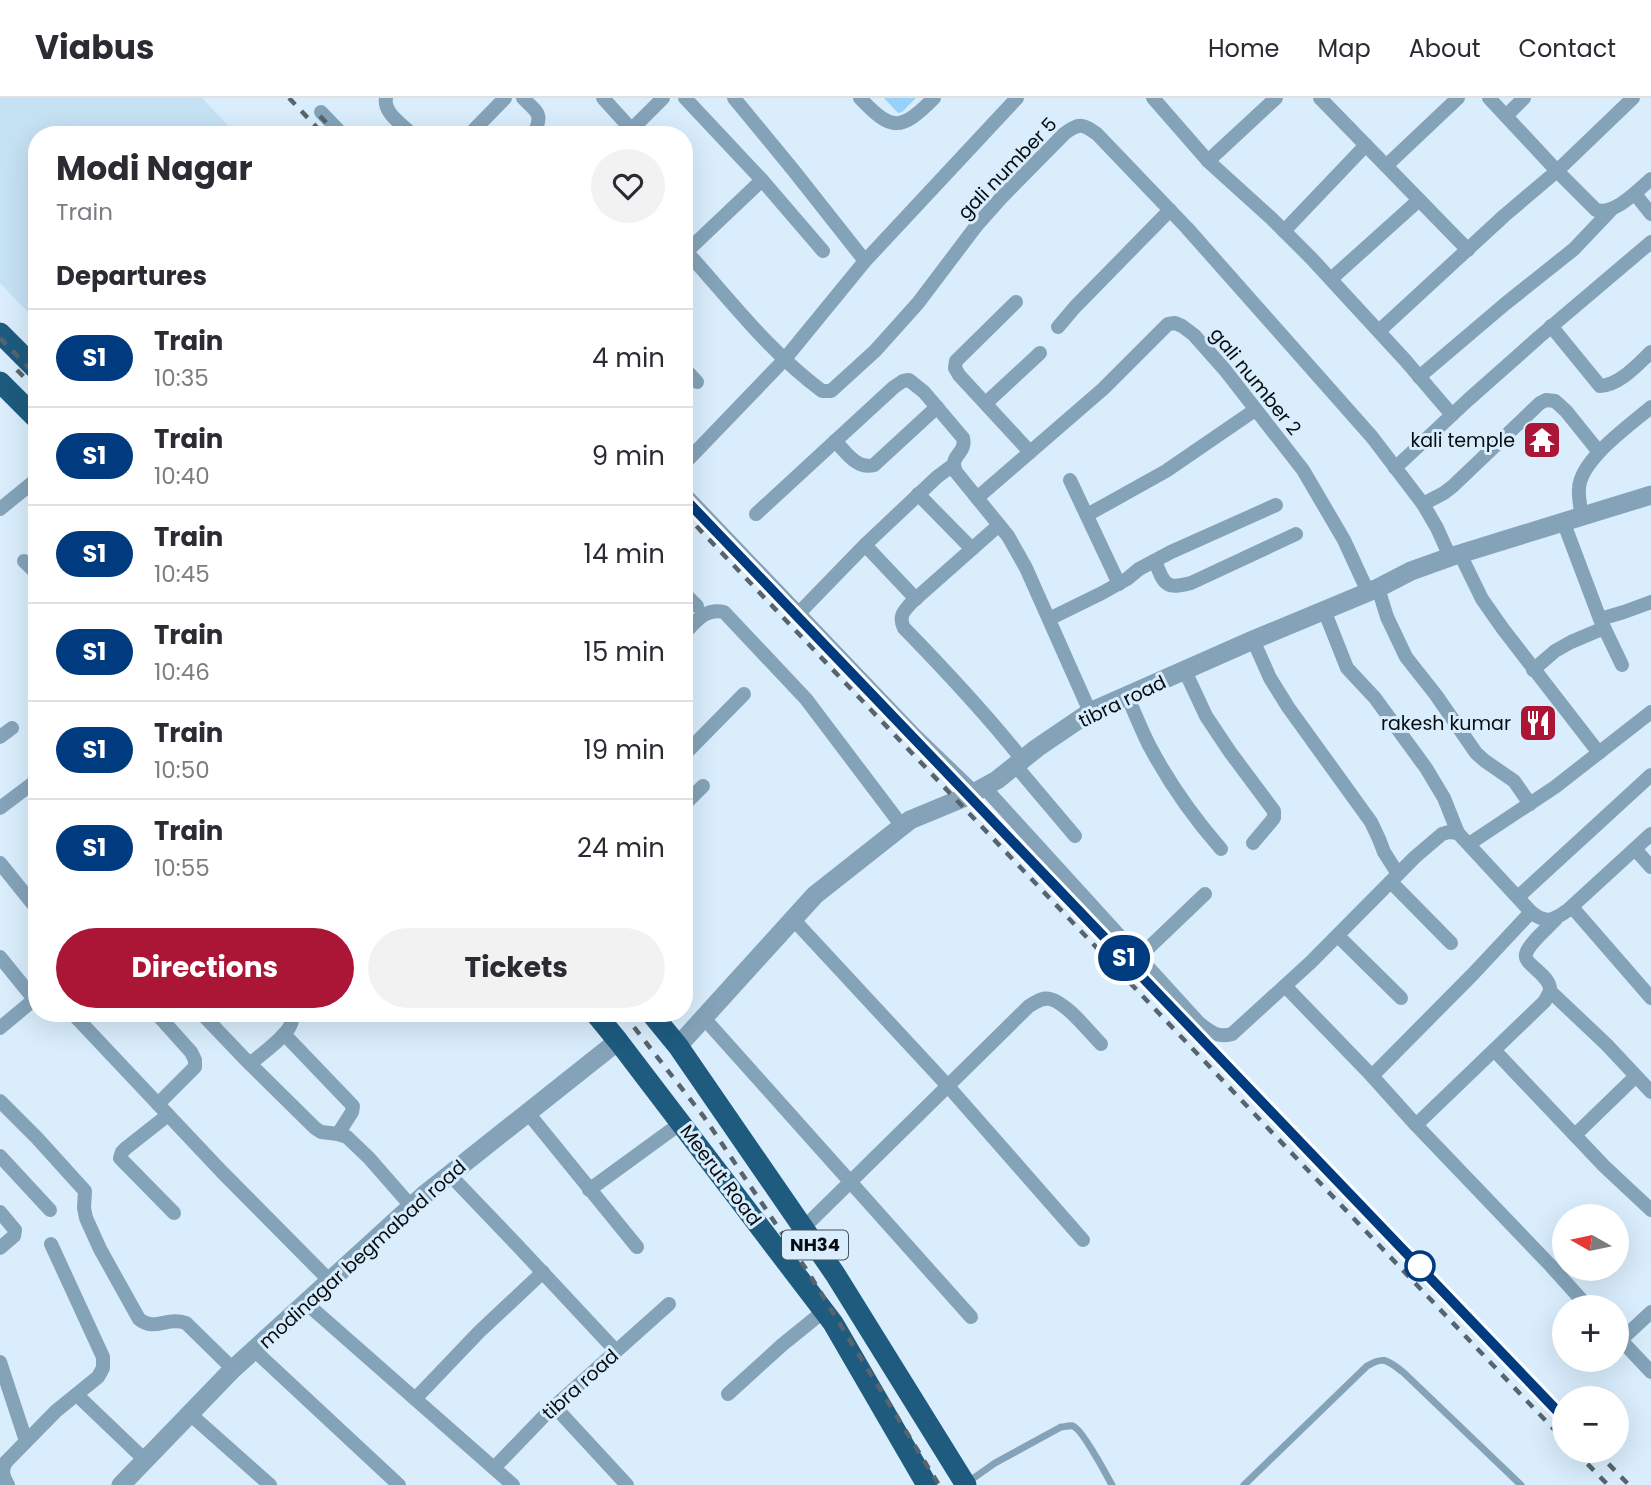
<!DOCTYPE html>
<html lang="en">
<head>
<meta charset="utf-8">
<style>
  :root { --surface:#fff; --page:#f2f2f3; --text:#2b2b33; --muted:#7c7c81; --line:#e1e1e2; --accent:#ab1536 }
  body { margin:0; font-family:Poppins,sans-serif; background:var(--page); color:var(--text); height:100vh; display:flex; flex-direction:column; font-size:26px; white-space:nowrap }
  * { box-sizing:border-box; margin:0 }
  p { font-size:23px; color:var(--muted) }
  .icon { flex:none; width:38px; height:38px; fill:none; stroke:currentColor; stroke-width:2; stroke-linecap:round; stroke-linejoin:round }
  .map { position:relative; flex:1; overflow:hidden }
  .sheet { position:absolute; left:28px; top:28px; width:665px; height:896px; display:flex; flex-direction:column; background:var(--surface); border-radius:28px; box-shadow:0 7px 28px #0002 }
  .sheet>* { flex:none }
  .badge { padding:0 14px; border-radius:23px; font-size:24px; line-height:46px }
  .needle { width:46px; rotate:279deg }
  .tools { position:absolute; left:1552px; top:1106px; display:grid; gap:14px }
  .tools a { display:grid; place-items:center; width:77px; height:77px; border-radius:50%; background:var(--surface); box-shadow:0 7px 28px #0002; font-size:35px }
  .map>.badge { position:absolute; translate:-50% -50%; box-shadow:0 0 0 4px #fff }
  h2 { padding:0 28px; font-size:26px; line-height:63px }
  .round { display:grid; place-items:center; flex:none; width:74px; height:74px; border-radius:37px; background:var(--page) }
  .headline { display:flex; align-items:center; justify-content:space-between; height:119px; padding:0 28px }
  h1 { font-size:33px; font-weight:700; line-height:52px }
  .primary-button { display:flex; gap:14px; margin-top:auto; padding:14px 28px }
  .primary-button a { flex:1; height:80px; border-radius:42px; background:var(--accent); color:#fff; font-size:28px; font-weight:700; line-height:80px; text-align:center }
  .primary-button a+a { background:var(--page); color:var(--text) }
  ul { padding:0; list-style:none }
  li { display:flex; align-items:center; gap:21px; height:98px; padding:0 28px; border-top:2px solid var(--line) }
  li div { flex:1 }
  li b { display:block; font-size:26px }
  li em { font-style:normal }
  li .badge { min-width:77px; font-weight:700; text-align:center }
  header { display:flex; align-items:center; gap:42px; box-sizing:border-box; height:98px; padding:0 35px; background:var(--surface); border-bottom:2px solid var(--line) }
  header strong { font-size:33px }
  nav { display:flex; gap:38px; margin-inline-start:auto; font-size:24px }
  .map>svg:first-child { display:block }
  .built { fill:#c5e1f4 }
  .building { fill:#97d1fa }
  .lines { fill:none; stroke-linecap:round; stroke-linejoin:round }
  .service { stroke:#84a3b9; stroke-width:7 }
  .minor { stroke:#84a3b9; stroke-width:14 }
  .tertiary { stroke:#84a3b9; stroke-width:19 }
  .trunk { stroke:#1e5b7f; stroke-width:21 }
  .rail { stroke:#58646d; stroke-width:4.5; stroke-dasharray:9 9; stroke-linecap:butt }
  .line-casing { stroke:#fff; stroke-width:16 }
  .line { stroke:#003b80; stroke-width:10 }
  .stop-dot { fill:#fff; stroke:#003b80; stroke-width:3.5 }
  .labels { text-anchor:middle; stroke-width:6; stroke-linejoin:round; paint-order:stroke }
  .shield { fill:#d9edfc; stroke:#455058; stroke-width:2 }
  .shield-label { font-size:18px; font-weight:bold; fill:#060d12 }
  .street-label { font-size:19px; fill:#060d12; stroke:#d9edfc }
  .poi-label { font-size:19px; fill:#060d12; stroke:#d9edfc; text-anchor:end }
</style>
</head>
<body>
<header>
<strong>Viabus</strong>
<nav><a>Home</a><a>Map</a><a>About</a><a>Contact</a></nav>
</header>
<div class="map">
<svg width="1651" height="1387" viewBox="0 0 1651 1387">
  <rect width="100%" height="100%" fill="#d9edfc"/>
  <path class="built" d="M0,0H202L237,37H37V223L0,185Z"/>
  <path class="building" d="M884,0H916L902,14L898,15Z"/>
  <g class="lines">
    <g class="service">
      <path d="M968,1384L995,1365L1061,1329C1065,1329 1069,1327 1073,1328C1082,1331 1106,1376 1112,1387"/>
      <path d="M1244,1387L1367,1268C1384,1258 1387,1262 1403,1274L1521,1387"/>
    </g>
    <g class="minor">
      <path d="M386,0C383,15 403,27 413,37"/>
      <path d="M523,0C538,16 543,14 534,37"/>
      <path d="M603,0L631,31"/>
      <path d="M685,0L762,82L823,153"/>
      <path d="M734,0L794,73L865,163"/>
      <path d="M860,0C892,34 901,33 934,0"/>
      <path d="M1153,0L1208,63L1271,120L1312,161L1405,262L1452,317"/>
      <path d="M1320,0L1468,152"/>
      <path d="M1489,0L1557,73L1596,112C1615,117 1637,93 1651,81"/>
      <path d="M321,14L343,37"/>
      <path d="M1506,18L1524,0"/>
      <path d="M469,37L505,0"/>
      <path d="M626,37L663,0"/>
      <path d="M1208,63L1276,0"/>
      <path d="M1386,68L1458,0"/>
      <path d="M1635,96L1651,116"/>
      <path d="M1284,133L1366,47"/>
      <path d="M684,151C729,200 768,253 822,293H831L875,253L918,205L977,127L1001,100L1064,36C1079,24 1083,26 1097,36L1187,130L1372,339L1423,406L1437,430L1450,459"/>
      <path d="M684,156L762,82"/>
      <path d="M1331,181L1419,102"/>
      <path d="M1016,204L956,263L955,270L959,277L1030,354"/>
      <path d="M1551,228L1600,288C1620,287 1637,267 1651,254"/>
      <path d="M1058,229L1075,209L1170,112"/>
      <path d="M1379,233L1505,117L1557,73L1633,0"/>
      <path d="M684,270L697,284"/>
      <path d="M1419,279L1505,206L1574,151L1611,112"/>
      <path d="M986,305L1040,255"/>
      <path d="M835,343C846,354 857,372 874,367L937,309"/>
      <path d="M684,366L784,262L865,163L1017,0"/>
      <path d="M1395,370L1468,302L1539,239L1651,144"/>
      <path d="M1070,382L1119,486"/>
      <path d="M684,395L915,637L974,694"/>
      <path d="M918,396L972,451"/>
      <path d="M977,400L1103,291L1168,226L1175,225L1182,228L1194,237L1225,272L1303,372L1344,442L1368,494"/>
      <path d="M1423,406L1444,395L1453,388L1540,305L1546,302L1555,303L1566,313L1599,354"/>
      <path d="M0,411L37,381"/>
      <path d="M756,416L894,289L903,283L909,282L924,294L963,340C967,356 948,357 956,374L1008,438L1026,470L1090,614"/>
      <path d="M1087,417L1166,373L1255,312"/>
      <path d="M1581,418C1581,409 1578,399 1579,390C1581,361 1629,328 1651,309"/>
      <path d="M1563,423L1600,521L1622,567"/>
      <path d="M999,427L912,504C904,513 898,518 904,530C945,572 985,615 1022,661"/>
      <path d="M865,447L916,501"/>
      <path d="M1460,456L1482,501L1503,531L1599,655"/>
      <path d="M24,463L37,476"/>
      <path d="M1155,463C1164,486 1165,492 1191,485L1296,436"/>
      <path d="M1378,490L1387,519L1406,559L1436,597L1476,655L1485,663L1514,683L1530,706"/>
      <path d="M684,495L697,508"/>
      <path d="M1324,512L1347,570L1375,600L1426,670L1444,700L1458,735"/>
      <path d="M799,515L867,445L937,379L953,367"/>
      <path d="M1049,521L1102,495L1127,481L1139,471L1171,454L1276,407"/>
      <path d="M1600,521L1624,514L1651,504"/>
      <path d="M684,536C696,523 705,510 724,514L806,601L902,728"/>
      <path d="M1253,542L1270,580L1288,609L1371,724L1379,741L1384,754L1398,776"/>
      <path d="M1533,572L1555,553L1571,544L1604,530"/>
      <path d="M1185,573L1206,618L1230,654L1274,713V720L1253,745"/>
      <path d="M1127,597C1134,614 1141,631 1149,647C1169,685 1193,719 1221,751"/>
      <path d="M0,639L12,630"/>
      <path d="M684,657L744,596"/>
      <path d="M1015,667L1075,738"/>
      <path d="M984,689L1199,925C1210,934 1218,940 1232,936L1311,864L1415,759L1442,736L1449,734L1458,735L1531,814C1546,826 1553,823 1568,812L1651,736"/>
      <path d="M684,707L703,688"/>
      <path d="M0,710L37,682"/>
      <path d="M1469,746L1555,689L1651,614"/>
      <path d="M1635,751L1651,769"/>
      <path d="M0,765L37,811"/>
      <path d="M1391,784L1451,845"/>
      <path d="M1518,799L1651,677"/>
      <path d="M1572,809L1651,900"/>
      <path d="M793,821L947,987L1083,1142"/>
      <path d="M1338,838L1401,900"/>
      <path d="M0,859L34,901"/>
      <path d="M1138,860L1205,796"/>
      <path d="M1285,888L1372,978L1416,1027L1551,1168L1588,1209"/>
      <path d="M1550,893L1607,947L1651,994"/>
      <path d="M72,915L222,1074L330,1183"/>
      <path d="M156,915L191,954L195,962V969L158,1006"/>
      <path d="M201,915L244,960L315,1030L321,1034L338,1036L347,1039L369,1060L411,1108"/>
      <path d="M703,919L971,1219"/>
      <path d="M0,930L37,899"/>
      <path d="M284,936L353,1008L352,1014L338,1036"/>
      <path d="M1494,952L1604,1068L1651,1112"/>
      <path d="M250,966C260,957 286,939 291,926C293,921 291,920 290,915"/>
      <path d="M1372,978L1474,875L1531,814"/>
      <path d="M0,1003L37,1040L85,1093L84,1110L86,1120L100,1151L139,1221C155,1234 167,1218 186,1225L233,1271"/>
      <path d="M528,1015L637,1149"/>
      <path d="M168,1017L126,1050L122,1054L120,1060L174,1115"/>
      <path d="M1416,1027L1545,903C1546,900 1549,896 1550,893C1552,877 1523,867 1526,856C1528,846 1549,829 1556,821"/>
      <path d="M1575,1037L1636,978"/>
      <path d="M0,1058L50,1112"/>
      <path d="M450,1077L517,1147L616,1253"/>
      <path d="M589,1092L681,1025"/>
      <path d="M0,1114L15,1132L14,1138L0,1150"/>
      <path d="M779,1154L1029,908C1036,904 1042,899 1050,901C1067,905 1089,934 1101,946"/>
      <path d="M306,1205L513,1387"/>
      <path d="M1617,1238L1651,1274"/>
      <path d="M1621,1242L1651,1214"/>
      <path d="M254,1252L399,1387"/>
      <path d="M0,1264L26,1343"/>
      <path d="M728,1296L782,1247L824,1213"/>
      <path d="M77,1297L145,1362"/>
      <path d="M415,1301L479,1234L543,1174"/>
      <path d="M555,1309L627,1387"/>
      <path d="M190,1316L270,1387"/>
      <path d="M494,1370L547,1315L669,1206"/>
      <path d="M8,1387C3,1378 1,1373 6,1364L56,1313L98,1279L103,1270V1259L51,1146"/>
    </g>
    <g class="tertiary">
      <path d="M678,948L815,797L910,722L968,698L997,682L1037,650L1090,614L1253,542L1378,490L1411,473L1450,459L1651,397"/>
      <path d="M121,1387L233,1271L424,1097L618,943"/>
    </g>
    <g class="trunk">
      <path d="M0,235L37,272"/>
      <path d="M0,284L37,321"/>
      <path d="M595,915L618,943L833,1225L927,1387"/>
      <path d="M651,915L678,948L835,1176L966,1387"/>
    </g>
    <g class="rail">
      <path d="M289,0L324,37"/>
      <path d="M320,18L338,37"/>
      <path d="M0,240L37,278"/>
      <path d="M17,272L37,292"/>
      <path d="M684,400L704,420"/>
      <path d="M684,415L1564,1342"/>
      <path d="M967,696L1564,1320"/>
      <path d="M623,915L704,1019L808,1174L939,1387"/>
      <path d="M1575,1353L1608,1387"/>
      <path d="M1596,1353L1629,1387"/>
    </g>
  </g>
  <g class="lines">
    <defs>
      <path id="line" d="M684,400L1564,1320"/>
    </defs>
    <use href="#line" class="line-casing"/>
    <use href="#line" class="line"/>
  </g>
  <defs>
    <symbol id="temple-square" viewBox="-11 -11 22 22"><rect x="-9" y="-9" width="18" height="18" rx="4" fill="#ab1536" stroke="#d9edfc"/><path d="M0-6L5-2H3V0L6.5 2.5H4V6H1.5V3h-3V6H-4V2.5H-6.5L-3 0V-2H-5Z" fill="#fff"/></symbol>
    <symbol id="restaurant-square" viewBox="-11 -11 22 22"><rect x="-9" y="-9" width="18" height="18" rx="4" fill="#ab1536" stroke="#d9edfc"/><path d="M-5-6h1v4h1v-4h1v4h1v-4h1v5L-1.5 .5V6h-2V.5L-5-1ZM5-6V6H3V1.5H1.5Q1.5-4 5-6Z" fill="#fff"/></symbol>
  </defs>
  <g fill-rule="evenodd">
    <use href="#temple-square" x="1520" y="320" width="44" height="44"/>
    <use href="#restaurant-square" x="1516" y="603" width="44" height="44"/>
  </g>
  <circle class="stop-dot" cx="1420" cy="1168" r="14"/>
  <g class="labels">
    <rect class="shield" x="782" y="1132.5" width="66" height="29" rx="5"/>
    <g class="shield-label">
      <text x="815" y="1153">NH34</text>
    </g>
    <g class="street-label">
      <text transform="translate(1007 70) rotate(-46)" y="7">gali number 5</text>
      <text transform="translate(1256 283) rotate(51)" y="7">gali number 2</text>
      <text transform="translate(1122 603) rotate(-26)" y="7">tibra road</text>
      <text transform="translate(721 1077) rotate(53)" y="7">Meerut Road</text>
      <text transform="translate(362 1156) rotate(-42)" y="7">modinagar begmabad road</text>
      <text transform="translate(580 1286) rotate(-42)" y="7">tibra road</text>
    </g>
    <g class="poi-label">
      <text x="1515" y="349">kali temple</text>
      <text x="1511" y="632">rakesh kumar</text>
    </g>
  </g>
</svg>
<div class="tools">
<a><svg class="needle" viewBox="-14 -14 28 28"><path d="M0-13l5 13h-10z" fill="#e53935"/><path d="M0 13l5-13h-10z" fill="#7c7c81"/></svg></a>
<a>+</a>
<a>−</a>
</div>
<b class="badge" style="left:1124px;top:860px;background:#003b80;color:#fff">S1</b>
<section class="sheet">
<div class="headline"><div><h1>Modi Nagar</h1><p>Train</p></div><a class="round"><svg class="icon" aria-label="heart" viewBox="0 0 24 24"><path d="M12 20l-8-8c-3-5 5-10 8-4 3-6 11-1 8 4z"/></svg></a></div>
<h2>Departures</h2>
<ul>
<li><span class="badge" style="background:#003b80;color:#fff">S1</span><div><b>Train</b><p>10:35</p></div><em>4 min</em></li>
<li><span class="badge" style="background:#003b80;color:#fff">S1</span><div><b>Train</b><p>10:40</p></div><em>9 min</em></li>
<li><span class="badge" style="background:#003b80;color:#fff">S1</span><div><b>Train</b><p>10:45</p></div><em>14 min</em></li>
<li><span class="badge" style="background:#003b80;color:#fff">S1</span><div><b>Train</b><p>10:46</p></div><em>15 min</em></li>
<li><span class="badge" style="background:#003b80;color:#fff">S1</span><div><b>Train</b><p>10:50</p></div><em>19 min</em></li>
<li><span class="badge" style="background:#003b80;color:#fff">S1</span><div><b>Train</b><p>10:55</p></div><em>24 min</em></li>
</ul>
<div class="primary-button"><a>Directions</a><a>Tickets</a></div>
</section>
</div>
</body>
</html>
